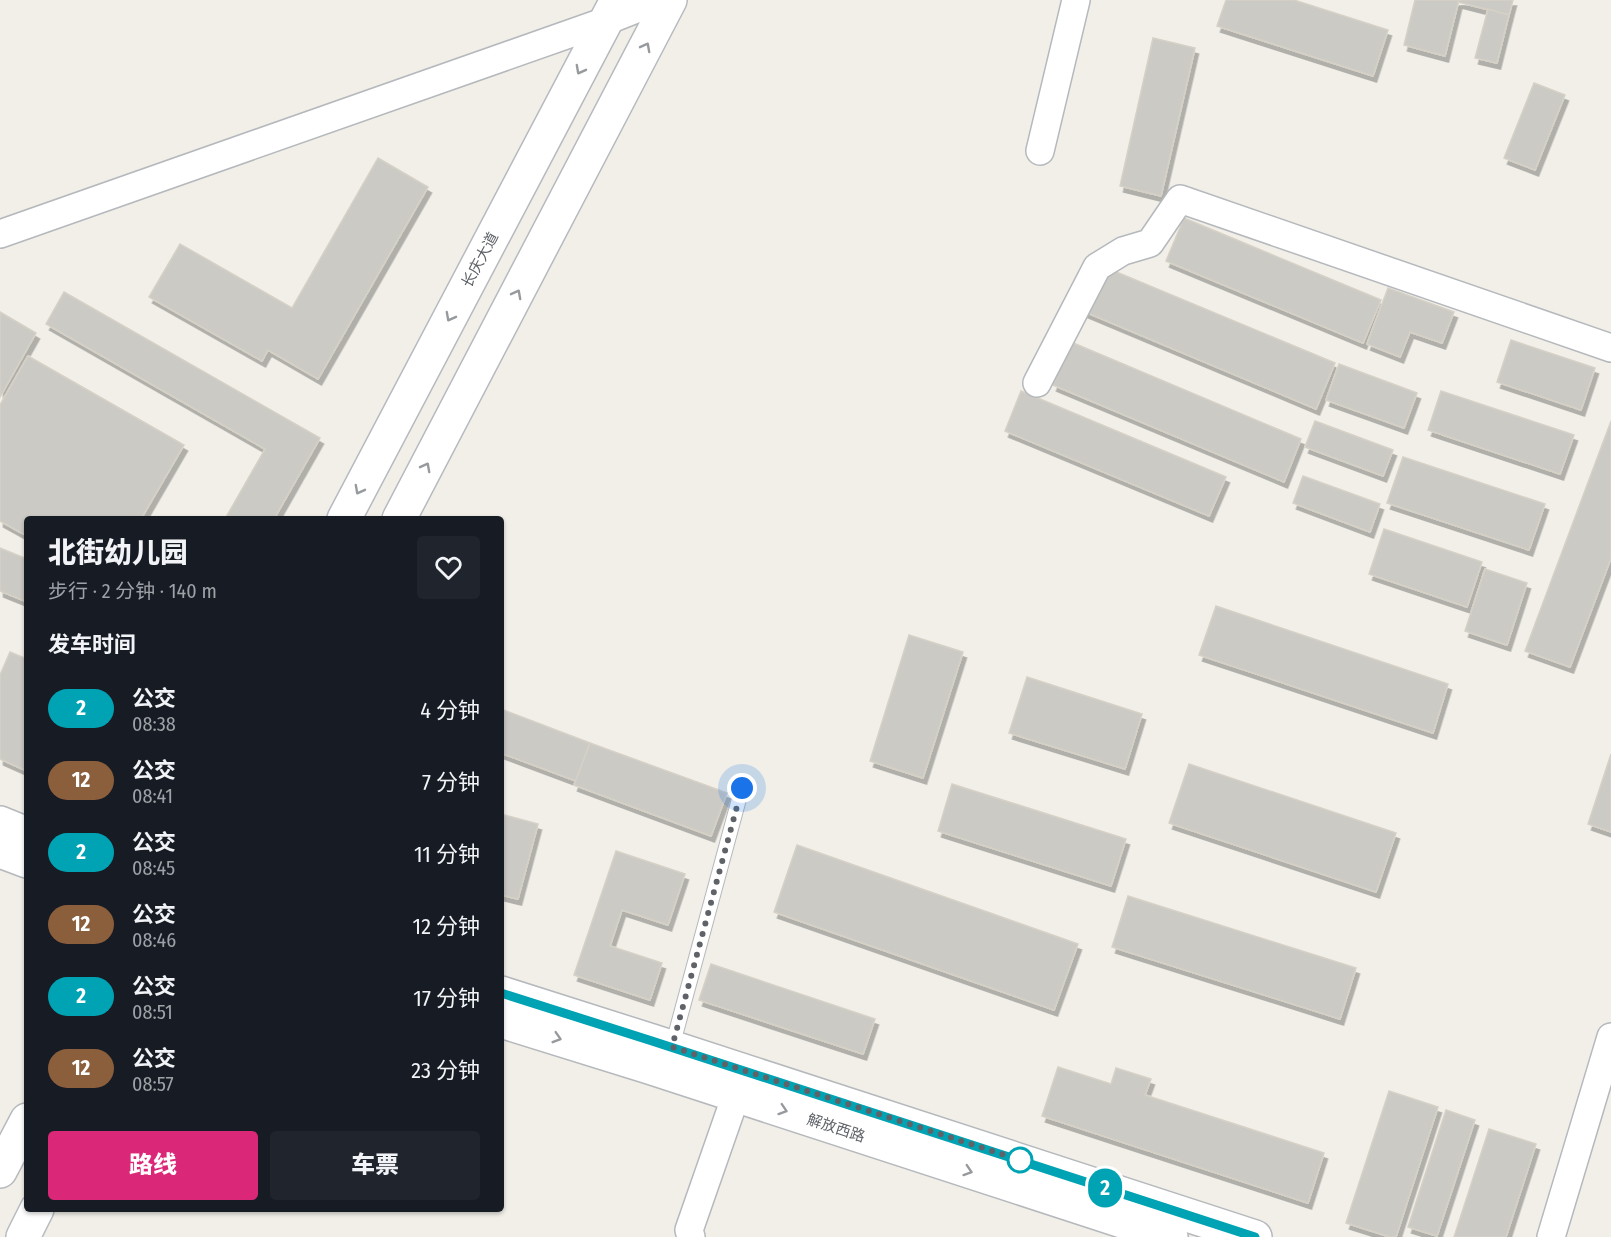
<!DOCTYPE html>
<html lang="zh">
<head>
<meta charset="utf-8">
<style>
  :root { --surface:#171b24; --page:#20242c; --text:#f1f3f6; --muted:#9ea1a6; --accent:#db2777 }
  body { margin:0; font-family:"Fira Sans Condensed","Noto Sans SC",sans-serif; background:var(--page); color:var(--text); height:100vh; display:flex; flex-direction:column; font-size:22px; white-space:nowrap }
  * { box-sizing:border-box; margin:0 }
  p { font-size:20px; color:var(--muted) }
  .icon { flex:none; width:33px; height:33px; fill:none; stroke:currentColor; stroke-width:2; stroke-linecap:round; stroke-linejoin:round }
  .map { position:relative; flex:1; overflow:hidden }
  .details { position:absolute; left:24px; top:516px; width:480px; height:696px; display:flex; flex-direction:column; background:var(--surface); border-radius:6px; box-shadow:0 2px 4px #0004 }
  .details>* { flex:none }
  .badge { padding:0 12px; border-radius:20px; font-size:21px; line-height:39px }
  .you { position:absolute; width:30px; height:30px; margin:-15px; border:4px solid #fff; border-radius:50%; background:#1a73e8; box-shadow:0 0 0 9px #1a73e833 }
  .map>.badge { position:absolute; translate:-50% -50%; box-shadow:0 0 0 3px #fff }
  h2 { padding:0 24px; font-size:22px; line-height:54px }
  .round { display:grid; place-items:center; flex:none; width:63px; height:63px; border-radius:6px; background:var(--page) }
  .overview { display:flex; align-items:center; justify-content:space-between; height:102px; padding:0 24px }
  h1 { font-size:28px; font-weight:800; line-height:45px }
  .cta { display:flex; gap:12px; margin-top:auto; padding:12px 24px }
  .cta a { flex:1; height:69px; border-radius:6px; background:var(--accent); color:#fff; font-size:24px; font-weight:800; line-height:69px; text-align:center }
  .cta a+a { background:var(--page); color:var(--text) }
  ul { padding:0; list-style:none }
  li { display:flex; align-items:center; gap:18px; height:72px; padding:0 24px }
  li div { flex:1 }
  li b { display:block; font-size:22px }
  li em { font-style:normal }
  li .badge { min-width:66px; font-weight:700; text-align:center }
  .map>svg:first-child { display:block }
  .building { fill:#cccac5; stroke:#d6d1c6; stroke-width:1.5; filter:url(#shadow) }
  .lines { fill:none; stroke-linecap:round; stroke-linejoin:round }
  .service-casing { stroke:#b5b8bc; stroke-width:16 }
  .minor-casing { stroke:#b5b8bc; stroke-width:30 }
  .tertiary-casing { stroke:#b5b8bc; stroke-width:36 }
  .secondary-casing { stroke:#b6babf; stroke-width:36 }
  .service { stroke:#fff; stroke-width:14 }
  .minor { stroke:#fff; stroke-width:27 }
  .tertiary { stroke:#fff; stroke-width:33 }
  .secondary { stroke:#fff; stroke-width:33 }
  .oneway { stroke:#979a9d }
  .line-casing { stroke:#fff; stroke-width:14 }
  .line { stroke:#00a3b4; stroke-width:9 }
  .walk { stroke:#5f6368; stroke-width:6; stroke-dasharray:0 10.8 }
  .stop-dot { fill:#fff; stroke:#00a3b4; stroke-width:3 }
  .labels { text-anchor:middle; stroke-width:4.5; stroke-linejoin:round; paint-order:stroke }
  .street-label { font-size:15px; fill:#5f6368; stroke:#fff }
</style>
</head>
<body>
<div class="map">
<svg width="1611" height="1237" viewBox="0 0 1611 1237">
  <defs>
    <filter id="shadow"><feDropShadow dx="3.5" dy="6" stdDeviation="0" flood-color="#0004"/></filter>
  </defs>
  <rect width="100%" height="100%" fill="#f1efe8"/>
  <g class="building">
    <path d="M1226,0H1294L1388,30L1373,76L1217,26Z"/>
    <path d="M1415,0H1459L1445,56L1404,45Z"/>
    <path d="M1459,0H1513L1509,15L1458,2Z"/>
    <path d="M1488,9L1509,15L1497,63L1475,58Z"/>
    <path d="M1153,38L1195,48L1161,196L1120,186Z"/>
    <path d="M1534,83L1565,95L1535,170L1504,158Z"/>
    <path d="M378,158L428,187L318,379L268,350L262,361L149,297L180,244L292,308Z"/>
    <path d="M1184,218L1381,300L1363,343L1166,261Z"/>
    <path d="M1102,266L1335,363L1316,409L1083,311Z"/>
    <path d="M1388,288L1454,312L1442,343L1410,332L1400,357L1367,344Z"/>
    <path d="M64,292L320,438L274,519H225L265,449L46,324Z"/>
    <path d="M0,312L36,333L0,397Z"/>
    <path d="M1511,340L1595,368L1581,410L1497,382Z"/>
    <path d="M1071,342L1301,439L1284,482L1053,385Z"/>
    <path d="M28,356L184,445L141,519H27V536L0,521V405Z"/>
    <path d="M1339,364L1417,393L1404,428L1326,400Z"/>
    <path d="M1021,391L1226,477L1209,516L1005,431Z"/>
    <path d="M1441,391L1574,435L1560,474L1428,430Z"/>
    <path d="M1315,421L1393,450L1383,476L1305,447Z"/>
    <path d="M1611,421V558L1570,667L1525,651Z"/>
    <path d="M1403,457L1545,504L1529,550L1387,503Z"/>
    <path d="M1303,476L1380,504L1370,532L1293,503Z"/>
    <path d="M1384,529L1482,562L1467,607L1369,574Z"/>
    <path d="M0,548L27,559V602L0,591Z"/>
    <path d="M1485,569L1527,583L1507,645L1465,631Z"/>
    <path d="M1216,606L1448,684L1433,733L1199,655Z"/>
    <path d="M909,635L963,652L923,778L870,761Z"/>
    <path d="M10,652L27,659V771L0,759V675Z"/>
    <path d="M1027,677L1142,714L1125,769L1009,733Z"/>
    <path d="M501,709L590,743L576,781L501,753Z"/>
    <path d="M590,743L727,793L711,836L574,785Z"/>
    <path d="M1611,754V832L1588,824Z"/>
    <path d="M1189,764L1396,833L1376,892L1169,823Z"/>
    <path d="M952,784L1126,839L1111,886L938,831Z"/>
    <path d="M501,814L538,824L518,899L501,895Z"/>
    <path d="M797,845L1078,944L1054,1010L774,912Z"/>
    <path d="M616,851L685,874L668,925L622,910L610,946L662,963L650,1000L574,975Z"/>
    <path d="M1128,896L1356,968L1340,1019L1112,947Z"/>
    <path d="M711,964L875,1019L863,1054L699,1000Z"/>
    <path d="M1058,1067L1111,1084L1116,1068L1151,1079L1145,1095L1324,1153L1308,1203L1042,1116Z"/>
    <path d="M1389,1091L1438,1107L1396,1237H1390L1346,1223Z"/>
    <path d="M1446,1110L1475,1120L1437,1236L1408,1227Z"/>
    <path d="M1489,1129L1536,1144L1506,1237H1454Z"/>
  </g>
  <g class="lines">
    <defs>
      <path id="service" d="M672,1047L742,788"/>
      <g id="minor">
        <path d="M1040,151L1076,0"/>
        <path d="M0,234L606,21L659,0"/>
        <path d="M1037,383L1097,267L1123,251L1150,243L1180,199L1611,348"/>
        <path d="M691,1237L689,1230L742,1078"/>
        <path d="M1551,1237L1611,1037"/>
      </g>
      <g id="tertiary">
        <path d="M0,823L27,834"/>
        <path d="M0,851L27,861"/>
        <path d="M501,993L652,1041L1255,1237"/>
        <path d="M501,1021L649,1067L1171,1237"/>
      </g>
      <g id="secondary">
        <path d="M344,519L617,0"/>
        <path d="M399,519L670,0"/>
        <path d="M0,1171L27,1120"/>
        <path d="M23,1237L37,1209"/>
      </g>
    </defs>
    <use href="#service" class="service-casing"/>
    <use href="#minor" class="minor-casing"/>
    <use href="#tertiary" class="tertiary-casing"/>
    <use href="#secondary" class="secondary-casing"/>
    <use href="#service" class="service"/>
    <use href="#minor" class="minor"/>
    <use href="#tertiary" class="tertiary"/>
    <use href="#secondary" class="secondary"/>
  </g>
  <defs><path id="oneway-chevron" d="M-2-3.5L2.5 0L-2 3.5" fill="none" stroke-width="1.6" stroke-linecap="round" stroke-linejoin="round" transform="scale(1.5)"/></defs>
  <g class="oneway">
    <use href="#oneway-chevron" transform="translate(646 47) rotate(-62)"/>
    <use href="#oneway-chevron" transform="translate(580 70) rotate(118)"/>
    <use href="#oneway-chevron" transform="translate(517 294) rotate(-62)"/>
    <use href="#oneway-chevron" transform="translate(450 317) rotate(118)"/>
    <use href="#oneway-chevron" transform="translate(426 467) rotate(-62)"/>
    <use href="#oneway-chevron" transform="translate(359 490) rotate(118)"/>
    <use href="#oneway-chevron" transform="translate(557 1038) rotate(17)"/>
    <use href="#oneway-chevron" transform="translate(783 1110) rotate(18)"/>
    <use href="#oneway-chevron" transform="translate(968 1171) rotate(18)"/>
  </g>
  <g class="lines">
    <defs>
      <path id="line" d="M501,993L652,1041L1255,1237"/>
    </defs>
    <use href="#line" class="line-casing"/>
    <use href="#line" class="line"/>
    <path class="walk" d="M742,788L672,1047L1020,1160"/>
  </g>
  <circle class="stop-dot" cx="1020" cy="1160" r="12"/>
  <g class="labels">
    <g class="street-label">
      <text transform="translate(480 260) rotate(-62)" y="5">长庆大道</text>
      <text transform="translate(836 1128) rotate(18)" y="5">解放西路</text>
    </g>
  </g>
</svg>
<div class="you" style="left:742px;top:788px"></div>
<b class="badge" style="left:1105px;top:1188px;background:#00a3b4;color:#fff">2</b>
<section class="details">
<div class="overview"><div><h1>北街幼儿园</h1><p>步行 · 2 分钟 · 140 m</p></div><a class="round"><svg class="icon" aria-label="heart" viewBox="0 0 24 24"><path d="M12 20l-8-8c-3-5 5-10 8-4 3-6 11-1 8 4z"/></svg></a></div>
<h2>发车时间</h2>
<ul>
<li><span class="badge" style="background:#00a3b4;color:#fff">2</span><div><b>公交</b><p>08:38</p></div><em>4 分钟</em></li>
<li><span class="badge" style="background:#8b5e3c;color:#fff">12</span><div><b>公交</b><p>08:41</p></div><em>7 分钟</em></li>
<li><span class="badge" style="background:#00a3b4;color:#fff">2</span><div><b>公交</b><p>08:45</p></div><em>11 分钟</em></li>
<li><span class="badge" style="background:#8b5e3c;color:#fff">12</span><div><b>公交</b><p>08:46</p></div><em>12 分钟</em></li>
<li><span class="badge" style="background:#00a3b4;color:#fff">2</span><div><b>公交</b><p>08:51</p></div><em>17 分钟</em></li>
<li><span class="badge" style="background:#8b5e3c;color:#fff">12</span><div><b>公交</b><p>08:57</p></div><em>23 分钟</em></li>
</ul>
<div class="cta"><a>路线</a><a>车票</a></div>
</section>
</div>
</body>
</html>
